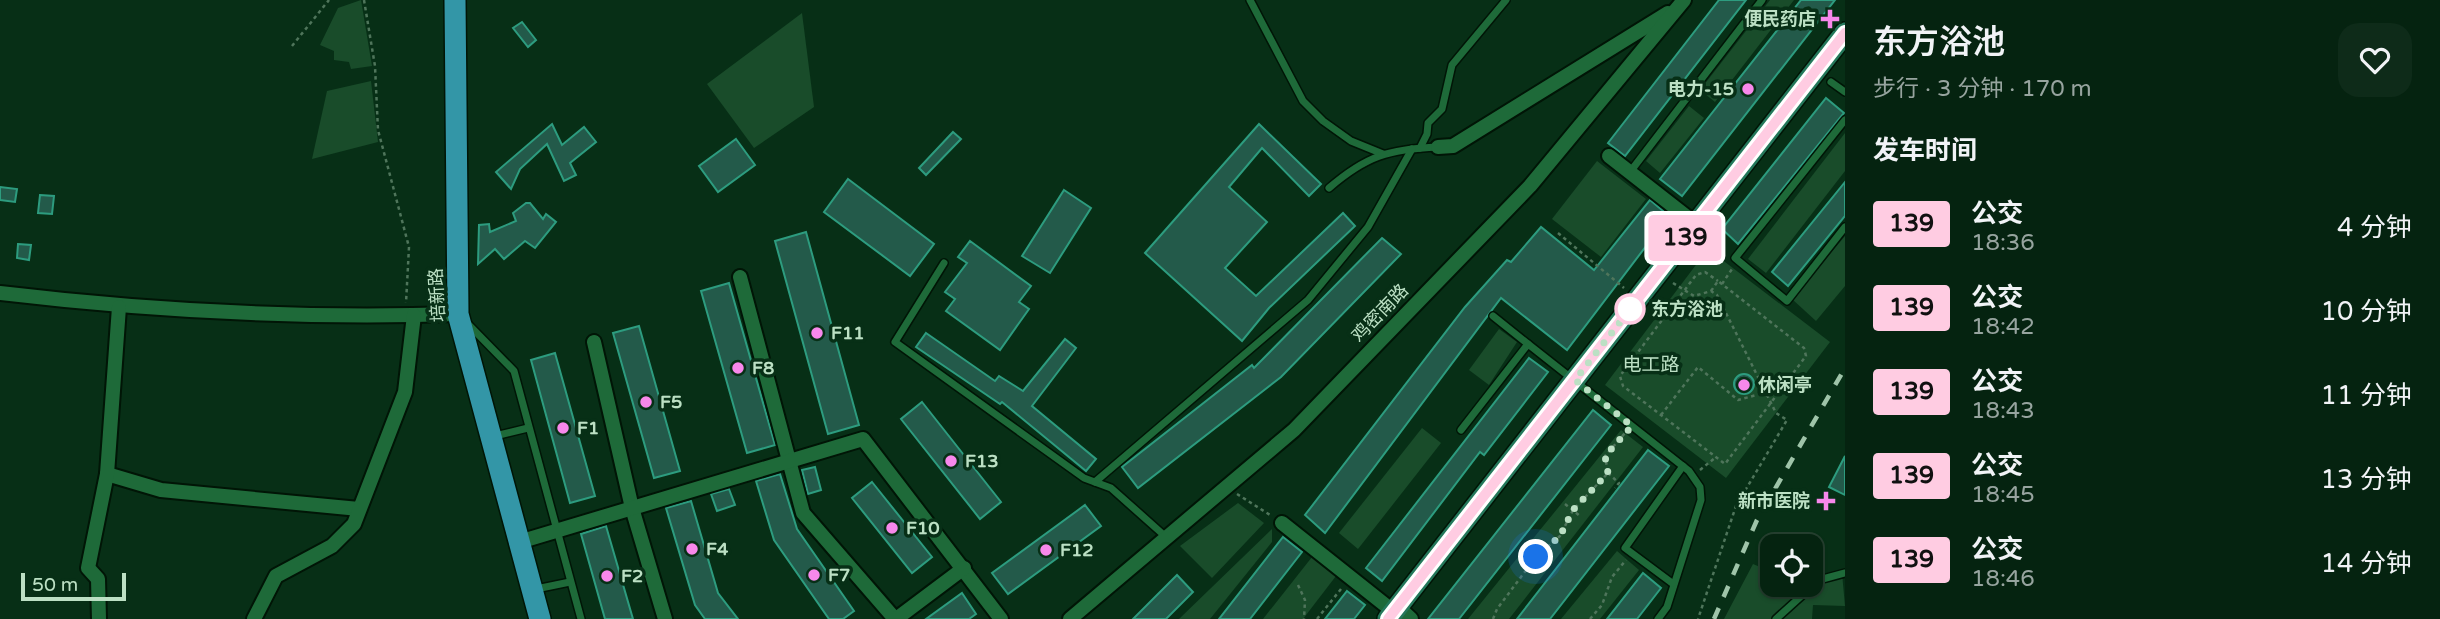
<!DOCTYPE html>
<html lang="zh">
<head>
<meta charset="utf-8">
<style>
  :root { --surface:#052310; --page:#0e2b19; --text:#f1f3f6; --muted:#97a49f; --line:#264030 }
  body { margin:0; font-family:"Varela Round","Noto Sans SC",sans-serif; background:var(--page); color:var(--text); height:100vh; display:flex; flex-direction:column; font-size:26px; white-space:nowrap }
  * { box-sizing:border-box; margin:0 }
  p { font-size:23px; color:var(--muted) }
  .icon { flex:none; width:38px; height:38px; fill:none; stroke:currentColor; stroke-width:2; stroke-linecap:round; stroke-linejoin:round }
  .map { position:relative; flex:1; overflow:hidden }
  .sheet { display:flex; flex-direction:column; background:var(--surface); width:595px }
  .sheet>* { flex:none }
  .badge { padding:0 14px; border-radius:5px; font-size:24px; line-height:46px }
  .fabs { position:absolute; left:1760px; top:534px; display:grid; gap:14px }
  .fabs a { display:grid; place-items:center; width:63px; height:63px; border-radius:14px; background:var(--surface); box-shadow:0 2px 5px #0004,0 0 0 2px var(--line); font-size:35px }
  .scale { position:absolute; left:21px; bottom:18px; width:105px; box-sizing:border-box; padding-left:7px; border:4px solid #bce0c4; border-top:0; font-size:19px; line-height:24px; white-space:nowrap; color:#bce0c4; -webkit-text-stroke:5px #072f16; paint-order:stroke }
  .you { position:absolute; width:35px; height:35px; margin:-18px; border:5px solid #fff; border-radius:50%; background:#1a73e8; box-shadow:0 0 0 10px #1a73e833 }
  .map>.badge { position:absolute; translate:-50% -50%; box-shadow:0 0 0 4px #fff }
  h2 { padding:0 28px; font-size:26px; line-height:63px }
  .round { display:grid; place-items:center; flex:none; width:74px; height:74px; border-radius:21px; background:var(--page) }
  .head { display:flex; align-items:center; justify-content:space-between; height:119px; padding:0 28px }
  h1 { font-size:33px; font-weight:600; line-height:52px }
  ul { padding:0; list-style:none }
  li { display:flex; align-items:center; gap:21px; height:84px; padding:0 28px }
  li div { flex:1 }
  li b { display:block; font-size:26px }
  li em { font-style:normal }
  li .badge { min-width:77px; font-weight:700; text-align:center }
  main { display:flex; flex:1; min-height:0 }
  .map>svg:first-child { display:block }
  .green { fill:#194c2a }
  .building { fill:#235a4a; stroke:#2d9c7f; stroke-width:2 }
  .lines { fill:none; stroke-linecap:round; stroke-linejoin:round }
  .lane-casing { stroke:#011506; stroke-width:10 }
  .street-casing { stroke:#011506; stroke-width:18 }
  .secondary-casing { stroke:#011506; stroke-width:24 }
  .highway-casing { stroke:#011506; stroke-width:24 }
  .path { stroke:#4f755b; stroke-width:2.5; stroke-dasharray:3.5 3.5; stroke-linecap:butt }
  .lane { stroke:#1e6a39; stroke-width:7 }
  .street { stroke:#1e6a39; stroke-width:14 }
  .secondary { stroke:#24775a; stroke-width:21 }
  .highway { stroke:#3396a7; stroke-width:21 }
  .rail { stroke:#9fc4a9; stroke-width:4.5; stroke-dasharray:12 12; stroke-linecap:butt }
  .line-casing { stroke:#fff; stroke-width:16 }
  .line { stroke:#ffcce2; stroke-width:10 }
  .walk { stroke:#bce0c4; stroke-width:7; stroke-dasharray:0 12.6 }
  .poi-dot { fill:#f788eb; stroke:#072f16; stroke-width:2.5 }
  .stop-dot { fill:#fff; stroke:#ffcce2; stroke-width:3.5 }
  .labels { text-anchor:middle; stroke-width:7; stroke-linejoin:round; paint-order:stroke }
  .poi-label { font-size:18px; font-weight:bold; fill:#bce0c4; stroke:#072f16; text-anchor:start }
  .street-label { font-size:18px; fill:#bce0c4; stroke:#072f16 }
  .stop-label { font-size:18px; font-weight:bold; fill:#bce0c4; stroke:#072f16; text-anchor:start }
  .neighbourhood-label { font-size:19px; fill:#bce0c4; stroke:#072f16 }
</style>
</head>
<body>
<main>
<div class="map">
<svg width="1845" height="619" viewBox="0 0 1845 619">
  <rect width="100%" height="100%" fill="#072f16"/>
  <g class="green">
    <path d="M361,0L372,66L351,69L349,62L334,60V51L320,45L338,8Z"/>
    <path d="M1770,0H1794L1715,102L1700,90Z"/>
    <path d="M802,13L814,107L754,148L707,84Z"/>
    <path d="M371,81L378,142L312,159L327,91Z"/>
    <path d="M1689,106L1704,118L1660,173L1646,161Z"/>
    <path d="M1845,133V171L1766,273L1748,259Z"/>
    <path d="M1597,161L1646,199L1601,257L1552,219Z"/>
    <path d="M1845,236V286L1816,321L1792,299Z"/>
    <path d="M1708,249L1830,342L1726,478L1605,385Z"/>
    <path d="M1499,329L1517,342L1489,385L1469,370Z"/>
    <path d="M1422,428L1441,443L1358,549L1339,533Z"/>
    <path d="M1621,430L1643,447L1509,619H1468Z"/>
    <path d="M1238,503L1264,523L1212,578L1180,546Z"/>
    <path d="M1272,529V542L1210,619H1179Z"/>
    <path d="M1617,551L1639,570L1600,619H1561Z"/>
    <path d="M1312,557L1336,576L1303,619H1263Z"/>
    <path d="M1770,558L1773,559V584H1811V578L1842,573L1845,606L1813,605L1812,619H1724L1753,564L1765,569Z"/>
  </g>
  <g class="building">
    <path d="M1719,0H1746L1625,156L1608,143Z"/>
    <path d="M1801,0H1835L1682,196L1660,179Z"/>
    <path d="M522,22L536,40L528,47L513,28Z"/>
    <path d="M1826,98L1844,113L1738,244L1722,229Z"/>
    <path d="M552,124L562,145L584,127L596,142L570,163L576,175L564,181L547,144L520,169L511,189L496,172Z"/>
    <path d="M1259,124L1321,184L1309,196L1262,148L1229,187L1267,222L1225,268L1256,296L1343,213L1355,226L1269,308L1242,341L1145,253Z"/>
    <path d="M953,132L961,139L926,175L919,168Z"/>
    <path d="M736,139L755,165L718,192L699,166Z"/>
    <path d="M848,179L934,244L910,276L824,212Z"/>
    <path d="M1845,182V216L1788,286L1772,272Z"/>
    <path d="M0,187L17,189L15,202L0,200Z"/>
    <path d="M1064,190L1091,208L1050,273L1022,256Z"/>
    <path d="M40,195L54,196L52,214L38,213Z"/>
    <path d="M1650,200L1669,216L1567,350L1501,298L1325,533L1305,515L1465,307L1507,260L1511,262L1541,227L1594,270Z"/>
    <path d="M526,203H530L543,219L546,214L556,222L535,248L525,241L504,259L495,249L478,264L479,225L489,224L490,232L516,221L513,213Z"/>
    <path d="M806,232L859,425L828,434L775,241Z"/>
    <path d="M1382,238L1401,254L1281,377L1138,488L1122,467L1252,365L1254,368Z"/>
    <path d="M970,241L1031,286L1019,302L1029,309L1000,350L946,311L955,299L945,292L967,263L958,257Z"/>
    <path d="M18,244L31,245L29,260L17,258Z"/>
    <path d="M729,283L775,445L747,453L701,291Z"/>
    <path d="M639,326L680,471L654,478L613,333Z"/>
    <path d="M926,333L995,381L999,376L1023,391L1065,339L1076,348L1032,406L1096,459L1086,471L1002,402L1000,404L916,347Z"/>
    <path d="M555,353L595,496L570,503L531,360Z"/>
    <path d="M1529,358L1548,372L1484,455L1480,452L1382,581L1366,568Z"/>
    <circle cx="1744" cy="384" r="10"/>
    <path d="M922,402L1001,502L980,519L901,419Z"/>
    <path d="M1593,410L1611,425L1459,619H1428Z"/>
    <path d="M1648,450L1669,466L1550,619H1517Z"/>
    <path d="M1845,456V495L1829,487Z"/>
    <path d="M815,467L821,490L808,494L802,470Z"/>
    <path d="M780,474L797,529L854,611L843,619H829L774,540L756,481Z"/>
    <path d="M872,482L932,557L912,573L852,498Z"/>
    <path d="M729,489L735,505L717,511L711,494Z"/>
    <path d="M691,501L718,593L738,619H705L695,605L666,508Z"/>
    <path d="M1085,505L1101,526L1008,594L992,573Z"/>
    <path d="M606,526L633,619H605L581,534Z"/>
    <path d="M1283,537L1302,552L1250,619H1219Z"/>
    <path d="M1643,573L1661,588L1637,619H1607Z"/>
    <path d="M1177,575L1193,592L1166,619H1133Z"/>
    <path d="M1347,591L1365,605L1354,619H1325Z"/>
    <path d="M962,593L976,614L969,619H926Z"/>
  </g>
  <g class="lines">
    <defs>
      <g id="lane">
        <path d="M1250,0L1303,101L1323,121L1351,141L1383,154"/>
        <path d="M1831,82L1845,92"/>
        <path d="M1845,120L1735,258L1787,301L1845,227"/>
        <path d="M1420,148L1427,134L1428,123L1442,109L1452,65L1506,0"/>
        <path d="M1630,172L1762,0"/>
        <path d="M1329,188C1366,156 1389,149 1438,147"/>
        <path d="M944,263L895,342L1084,478L1111,488L1166,537"/>
        <path d="M1493,316L1528,344"/>
        <path d="M466,322L514,371L581,619"/>
        <path d="M1461,430L1528,344L1689,471L1700,487L1701,500L1667,607L1658,619"/>
        <path d="M495,436L528,428"/>
        <path d="M1095,482L1308,300L1368,227L1412,149"/>
        <path d="M1672,583L1625,548L1683,466"/>
        <path d="M536,589L570,582"/>
        <path d="M1776,619L1819,580L1845,573"/>
      </g>
      <g id="street">
        <path d="M1438,147L1453,146L1668,13"/>
        <path d="M1609,156L1696,224"/>
        <path d="M740,277L803,513L895,619"/>
        <path d="M0,293C151,311 306,319 458,314"/>
        <path d="M594,342L632,508L665,619"/>
        <path d="M107,474L161,490L359,509"/>
        <path d="M1282,523L1394,612"/>
        <path d="M519,542L863,439L1001,619"/>
        <path d="M1398,607L1411,619"/>
        <path d="M99,619L98,579L88,568L107,474L119,307"/>
        <path d="M254,619L276,576L332,546L354,524L405,392L414,315"/>
        <path d="M896,619L964,568"/>
        <path d="M1070,619L1294,430L1530,186L1684,0"/>
      </g>
      <path id="secondary" d="M1388,619L1845,33"/>
      <path id="highway" d="M455,0L458,314L540,619"/>
    </defs>
    <use href="#lane" class="lane-casing"/>
    <use href="#street" class="street-casing"/>
    <use href="#secondary" class="secondary-casing"/>
    <use href="#highway" class="highway-casing"/>
    <g class="path">
      <path d="M364,0L375,66L378,130L409,247L406,303"/>
      <path d="M292,46L329,0"/>
      <path d="M1558,233L1624,288"/>
      <path d="M1673,283L1694,296L1711,291L1717,295L1776,413L1787,420L1736,506L1698,619"/>
      <path d="M1722,284L1732,269"/>
      <path d="M1711,291L1718,281L1804,348L1806,356L1725,464L1623,386L1620,376L1696,275L1705,272L1718,281"/>
      <path d="M1661,415L1698,367L1738,400L1764,393"/>
      <path d="M1700,470L1716,457"/>
      <path d="M1608,473L1619,483L1615,488"/>
      <path d="M1237,494L1270,515"/>
      <path d="M1565,504L1580,516"/>
      <path d="M1298,585L1305,600L1304,619"/>
      <path d="M1317,619L1341,589"/>
      <path d="M1493,619L1497,609L1536,557L1560,536L1573,510L1608,473L1605,456L1625,433"/>
      <path d="M1590,619L1602,605L1612,577L1626,560"/>
    </g>
    <use href="#lane" class="lane"/>
    <use href="#street" class="street"/>
    <use href="#secondary" class="secondary"/>
    <use href="#highway" class="highway"/>
    <path class="rail" d="M1714,619L1757,520L1845,368"/>
  </g>
  <g class="lines">
    <defs>
      <path id="line" d="M1388,619L1845,33"/>
    </defs>
    <use href="#line" class="line-casing"/>
    <use href="#line" class="line"/>
    <path class="walk" d="M1536,557L1560,536L1573,510L1608,473L1605,456L1632,426L1575,380L1638,299L1630,309"/>
  </g>
  <g class="poi-dot">
    <path d="M1826.5 8.5h7v7h7v7h-7v7h-7v-7h-7v-7h7z"/>
    <circle cx="1748" cy="89" r="7"/>
    <circle cx="817" cy="333" r="7"/>
    <circle cx="738" cy="368" r="7"/>
    <circle cx="1744" cy="385" r="7"/>
    <circle cx="646" cy="402" r="7"/>
    <circle cx="563" cy="428" r="7"/>
    <circle cx="951" cy="461" r="7"/>
    <path d="M1822.5 490.5h7v7h7v7h-7v7h-7v-7h-7v-7h7z"/>
    <circle cx="892" cy="528" r="7"/>
    <circle cx="692" cy="549" r="7"/>
    <circle cx="1046" cy="550" r="7"/>
    <circle cx="814" cy="575" r="7"/>
    <circle cx="607" cy="576" r="7"/>
  </g>
  <circle class="stop-dot" cx="1630" cy="309" r="14"/>
  <g class="labels">
    <g class="poi-label">
      <text x="1816" y="25" text-anchor="end">便民药店</text>
      <text x="1734" y="95" text-anchor="end">电力-15</text>
      <text x="831" y="339">F11</text>
      <text x="752" y="374">F8</text>
      <text x="1758" y="391">休闲亭</text>
      <text x="660" y="408">F5</text>
      <text x="577" y="434">F1</text>
      <text x="965" y="467">F13</text>
      <text x="1810" y="507" text-anchor="end">新市医院</text>
      <text x="906" y="534">F10</text>
      <text x="706" y="555">F4</text>
      <text x="1060" y="556">F12</text>
      <text x="828" y="581">F7</text>
      <text x="621" y="582">F2</text>
    </g>
    <g class="street-label">
      <text transform="translate(437 295) rotate(-93)" y="6">培新路</text>
      <text transform="translate(1380 313) rotate(-46)" y="6">鸡密南路</text>
    </g>
    <g class="stop-label">
      <text x="1651" y="315">东方浴池</text>
    </g>
    <g class="neighbourhood-label">
      <text x="1651" y="371">电工路</text>
    </g>
  </g>
</svg>
<div class="fabs">
<a><svg class="icon" aria-label="locate" viewBox="0 0 24 24"><circle cx="12" cy="12" r="6"/><path d="M12 2v4M12 18v4M2 12h4M18 12h4"/></svg></a>
</div>
<div class="scale">50 m</div>
<div class="you" style="left:1536px;top:557px"></div>
<b class="badge" style="left:1685px;top:238px;background:#ffcce2;color:#111">139</b>
</div>
<section class="sheet">
<div class="head"><div><h1>东方浴池</h1><p>步行 · 3 分钟 · 170 m</p></div><a class="round"><svg class="icon" aria-label="heart" viewBox="0 0 24 24"><path d="M12 20l-8-8c-3-5 5-10 8-4 3-6 11-1 8 4z"/></svg></a></div>
<h2>发车时间</h2>
<ul>
<li><span class="badge" style="background:#ffcce2;color:#111">139</span><div><b>公交</b><p>18:36</p></div><em>4 分钟</em></li>
<li><span class="badge" style="background:#ffcce2;color:#111">139</span><div><b>公交</b><p>18:42</p></div><em>10 分钟</em></li>
<li><span class="badge" style="background:#ffcce2;color:#111">139</span><div><b>公交</b><p>18:43</p></div><em>11 分钟</em></li>
<li><span class="badge" style="background:#ffcce2;color:#111">139</span><div><b>公交</b><p>18:45</p></div><em>13 分钟</em></li>
<li><span class="badge" style="background:#ffcce2;color:#111">139</span><div><b>公交</b><p>18:46</p></div><em>14 分钟</em></li>
</ul>
</section>
</main>
</body>
</html>
